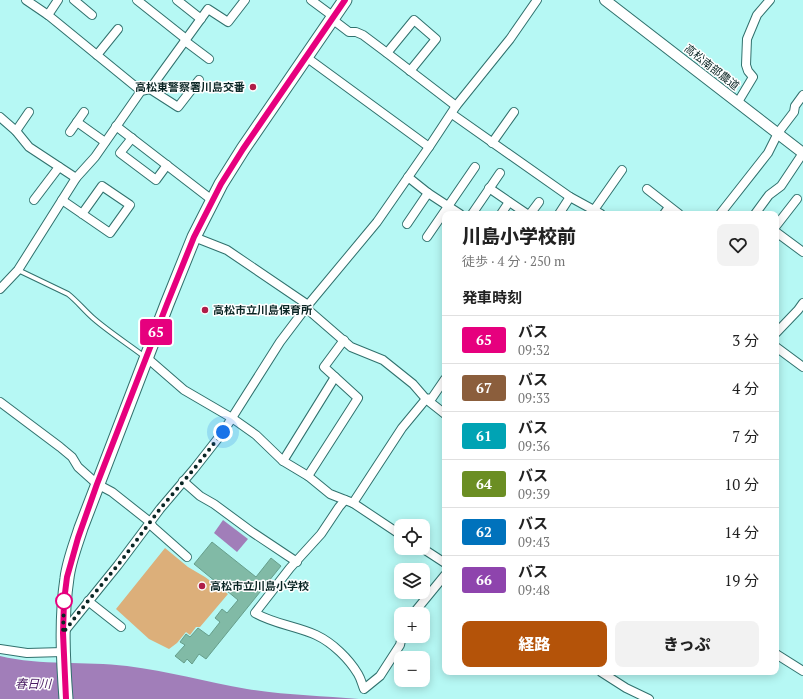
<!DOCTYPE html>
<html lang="ja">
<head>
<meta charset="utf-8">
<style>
  :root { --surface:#fff; --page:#f2f2f2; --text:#222; --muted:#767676; --line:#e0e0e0; --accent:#b45309 }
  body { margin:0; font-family:"PT Serif","Noto Sans JP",serif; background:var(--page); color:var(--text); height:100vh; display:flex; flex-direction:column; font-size:15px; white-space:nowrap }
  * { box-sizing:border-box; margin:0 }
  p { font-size:13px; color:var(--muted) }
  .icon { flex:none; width:22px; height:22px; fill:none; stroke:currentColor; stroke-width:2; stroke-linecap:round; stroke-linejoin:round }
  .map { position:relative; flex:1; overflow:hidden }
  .drawer { position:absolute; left:442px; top:211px; width:337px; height:464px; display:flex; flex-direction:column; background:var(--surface); border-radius:8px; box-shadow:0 2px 10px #0003 }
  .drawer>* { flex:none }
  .badge { padding:0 8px; border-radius:3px; font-size:14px; line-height:26px }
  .tools { position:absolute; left:394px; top:519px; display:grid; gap:8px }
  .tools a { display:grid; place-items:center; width:36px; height:36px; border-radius:8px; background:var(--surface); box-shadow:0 2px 10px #0003; font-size:20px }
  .you { position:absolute; width:20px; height:20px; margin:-10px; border:3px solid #fff; border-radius:50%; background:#1a73e8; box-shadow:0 0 0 6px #1a73e833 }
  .map>.badge { position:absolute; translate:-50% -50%; box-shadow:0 0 0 2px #fff }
  h2 { padding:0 20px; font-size:15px; line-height:36px }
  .round { display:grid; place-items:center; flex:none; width:42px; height:42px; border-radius:8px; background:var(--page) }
  .summary { display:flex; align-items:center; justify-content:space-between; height:68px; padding:0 20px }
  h1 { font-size:19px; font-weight:800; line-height:30px }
  .primary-button { display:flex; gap:8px; margin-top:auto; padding:8px 20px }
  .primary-button a { flex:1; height:46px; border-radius:8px; background:var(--accent); color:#fff; font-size:16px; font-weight:800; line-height:46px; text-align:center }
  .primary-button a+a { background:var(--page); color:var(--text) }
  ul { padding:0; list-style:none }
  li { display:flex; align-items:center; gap:12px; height:48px; padding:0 20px; border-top:1px solid var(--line) }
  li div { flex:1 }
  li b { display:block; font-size:15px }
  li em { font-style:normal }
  li .badge { min-width:44px; font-weight:700; text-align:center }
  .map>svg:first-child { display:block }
  .green { fill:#dcaf7a }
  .water { fill:#a17eb9 }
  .building { fill:#81baa6; stroke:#669e8b }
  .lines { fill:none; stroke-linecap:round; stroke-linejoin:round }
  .service-casing { stroke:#30716d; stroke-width:6 }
  .minor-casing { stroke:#30716d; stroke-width:10 }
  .tertiary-casing { stroke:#30716d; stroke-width:12 }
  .primary-casing { stroke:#30716d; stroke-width:15 }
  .service { stroke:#fff; stroke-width:4 }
  .minor { stroke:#fff; stroke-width:8 }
  .tertiary { stroke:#fff; stroke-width:10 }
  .primary { stroke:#fff; stroke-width:13 }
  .line-casing { stroke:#fff; stroke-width:9 }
  .line { stroke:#e6007e; stroke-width:6 }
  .walk { stroke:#0a2524; stroke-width:4; stroke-dasharray:0 7.2 }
  .poi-dot { fill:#af1d48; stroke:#fff; stroke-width:1.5 }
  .stop-dot { fill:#fff; stroke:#e6007e; stroke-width:2 }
  .labels { text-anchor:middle; stroke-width:3; stroke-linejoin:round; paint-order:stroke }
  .street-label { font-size:11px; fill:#0a2524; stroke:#fff }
  .poi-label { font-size:11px; font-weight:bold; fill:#0a2524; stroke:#fff; text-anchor:start }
  .water-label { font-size:12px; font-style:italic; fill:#491b63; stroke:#fff }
</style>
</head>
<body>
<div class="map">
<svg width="803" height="699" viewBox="0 0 803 699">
  <rect width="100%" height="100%" fill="#b6f8f4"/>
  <path class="green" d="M165,548L188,567L205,577L228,594L200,627H196L190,635L186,632L177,643L169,649L149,639L116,609Z"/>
  <g class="water">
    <path d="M223,520L248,539L237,552L214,533Z"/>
    <path d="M0,656C41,666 85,661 127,666C168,671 207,682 247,689C284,695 322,696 359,699H0Z"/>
  </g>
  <path class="building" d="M212,542L256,577L271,558L281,566L206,659L199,654L192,664L187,659L184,663L175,656L185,645L180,642L186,634L190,637L198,628L209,636L220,622L215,618L222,609L227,613L238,600L194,564Z"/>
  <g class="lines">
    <defs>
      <path id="service" d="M18,270L68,294C77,301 84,310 93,318C109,332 128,344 145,357"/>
      <g id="minor">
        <path d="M26,0L48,15L141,91"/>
        <path d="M74,0L92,15"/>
        <path d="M137,0L186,39"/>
        <path d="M177,0L201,19"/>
        <path d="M311,0L334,17"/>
        <path d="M48,15L58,0"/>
        <path d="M332,19L349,32H356L363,35L387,53L456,106"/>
        <path d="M185,41L209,59"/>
        <path d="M387,53L414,20L436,39L410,71"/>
        <path d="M97,55L118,29"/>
        <path d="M306,57L429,147"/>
        <path d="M150,89L178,107L199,80"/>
        <path d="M738,102L753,77L748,71L746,65L747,39L757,15L770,0"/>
        <path d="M452,114L570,197L601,214"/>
        <path d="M0,117L16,131L29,147L76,178"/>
        <path d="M77,122L105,142"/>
        <path d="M116,126L212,200"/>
        <path d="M16,131L29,112"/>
        <path d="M70,132L84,112"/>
        <path d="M132,138L120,153L156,180L167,165"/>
        <path d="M492,143L514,112"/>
        <path d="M408,177L428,193L460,214"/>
        <path d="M489,188L527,214"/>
        <path d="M647,189L679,214"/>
        <path d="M34,200L59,167"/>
        <path d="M62,200L110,233L130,205L102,186L82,214"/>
        <path d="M594,210L622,170"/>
        <path d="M472,214L500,173"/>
        <path d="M501,214L509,202"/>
        <path d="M530,214L539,202"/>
        <path d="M559,214L570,197"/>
        <path d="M664,214L669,207"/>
        <path d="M720,214L768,153L778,133L794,112L795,106L803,95"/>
        <path d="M755,214L769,195L781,186L803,153"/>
        <path d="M407,224L428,193"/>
        <path d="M776,226L797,199"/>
        <path d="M776,232L803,252"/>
        <path d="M194,237L227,250L308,305"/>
        <path d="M427,237L475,167"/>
        <path d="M0,289L18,270L76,178L95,157L141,91L150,89L208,9L228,22L245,0"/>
        <path d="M306,308L351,347L383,360L413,384L426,399L445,414"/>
        <path d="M776,333L798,310L803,303"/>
        <path d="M776,347L803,367"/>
        <path d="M146,357L184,390L232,418L256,435L283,461L308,476L330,494L353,503L401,535"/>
        <path d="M0,402L60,447L72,457L78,467L97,484L112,492L150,522L153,527L187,557"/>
        <path d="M283,461L335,377L324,367L344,340"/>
        <path d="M308,476L358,398L335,377"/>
        <path d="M183,481L200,496L214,504L252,532L297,562"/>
        <path d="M345,500L339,507L321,534L290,568L255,613C274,624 296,626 316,635C333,643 349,659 358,674C361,679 362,684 364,689L380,676L400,645L402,636"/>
        <path d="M353,503L402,428L426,399L432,398L445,379"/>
        <path d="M422,548L445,563"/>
        <path d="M88,601L121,627"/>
        <path d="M413,614L445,575"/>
        <path d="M63,633L118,565L160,509L194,469L223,432L280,342L308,305L377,222L429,147L456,106L510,39L537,0"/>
        <path d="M0,649L27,653L63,652"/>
        <path d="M776,654L803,671"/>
        <path d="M601,672L626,688L649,699"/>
      </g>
      <path id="tertiary" d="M605,0L803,153"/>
      <path id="primary" d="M66,699C63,659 61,618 67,578C69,561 76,544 81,528L167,304L194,237L221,184L243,149L345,0"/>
    </defs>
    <use href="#service" class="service-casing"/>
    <use href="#minor" class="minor-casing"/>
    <use href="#tertiary" class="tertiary-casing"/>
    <use href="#primary" class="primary-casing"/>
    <use href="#service" class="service"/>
    <use href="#minor" class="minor"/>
    <use href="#tertiary" class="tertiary"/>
    <use href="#primary" class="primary"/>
  </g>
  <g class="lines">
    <defs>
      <path id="line" d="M66,699L63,633L64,601L67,577L71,563L78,538L97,484L167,304L194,237L221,184L243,149L345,0"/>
    </defs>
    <use href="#line" class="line-casing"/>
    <use href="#line" class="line"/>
    <path class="walk" d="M64,601L63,633L88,601L118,565L160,509L194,469L223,432"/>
  </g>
  <g class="poi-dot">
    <circle cx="253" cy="87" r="4"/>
    <circle cx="205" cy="310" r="4"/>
    <circle cx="202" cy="586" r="4"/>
  </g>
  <circle class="stop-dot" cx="64" cy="601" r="8"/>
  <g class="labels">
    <g class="street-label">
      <text transform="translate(712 67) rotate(38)" y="4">高松南部農道</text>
    </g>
    <g class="poi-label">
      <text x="245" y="91" text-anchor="end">高松東警察署川島交番</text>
      <text x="213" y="314">高松市立川島保育所</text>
      <text x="210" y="590">高松市立川島小学校</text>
    </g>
    <g class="water-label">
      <text transform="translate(33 684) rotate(1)" y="4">春日川</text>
    </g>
  </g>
</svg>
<div class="tools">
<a><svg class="icon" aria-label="locate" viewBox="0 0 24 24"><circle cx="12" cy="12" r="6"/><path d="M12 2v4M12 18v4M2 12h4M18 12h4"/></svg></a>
<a><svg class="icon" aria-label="layers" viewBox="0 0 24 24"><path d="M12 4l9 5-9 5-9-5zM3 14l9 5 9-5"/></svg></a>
<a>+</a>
<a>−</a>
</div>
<div class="you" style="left:223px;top:432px"></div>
<b class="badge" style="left:156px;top:332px;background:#e6007e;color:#fff">65</b>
<section class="drawer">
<div class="summary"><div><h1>川島小学校前</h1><p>徒歩 · 4 分 · 250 m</p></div><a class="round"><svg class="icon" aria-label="heart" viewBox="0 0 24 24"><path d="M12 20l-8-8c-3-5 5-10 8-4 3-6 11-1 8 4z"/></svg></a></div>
<h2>発車時刻</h2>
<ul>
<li><span class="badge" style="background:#e6007e;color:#fff">65</span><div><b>バス</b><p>09:32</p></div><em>3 分</em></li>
<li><span class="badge" style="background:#8b5e3c;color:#fff">67</span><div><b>バス</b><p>09:33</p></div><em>4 分</em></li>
<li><span class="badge" style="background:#00a3b4;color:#fff">61</span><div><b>バス</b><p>09:36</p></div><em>7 分</em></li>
<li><span class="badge" style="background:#6b8e23;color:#fff">64</span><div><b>バス</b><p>09:39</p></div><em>10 分</em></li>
<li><span class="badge" style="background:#0072bc;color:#fff">62</span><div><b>バス</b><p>09:43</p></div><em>14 分</em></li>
<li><span class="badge" style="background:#8e44ad;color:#fff">66</span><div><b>バス</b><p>09:48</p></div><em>19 分</em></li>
</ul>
<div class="primary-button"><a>経路</a><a>きっぷ</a></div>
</section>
</div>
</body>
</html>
